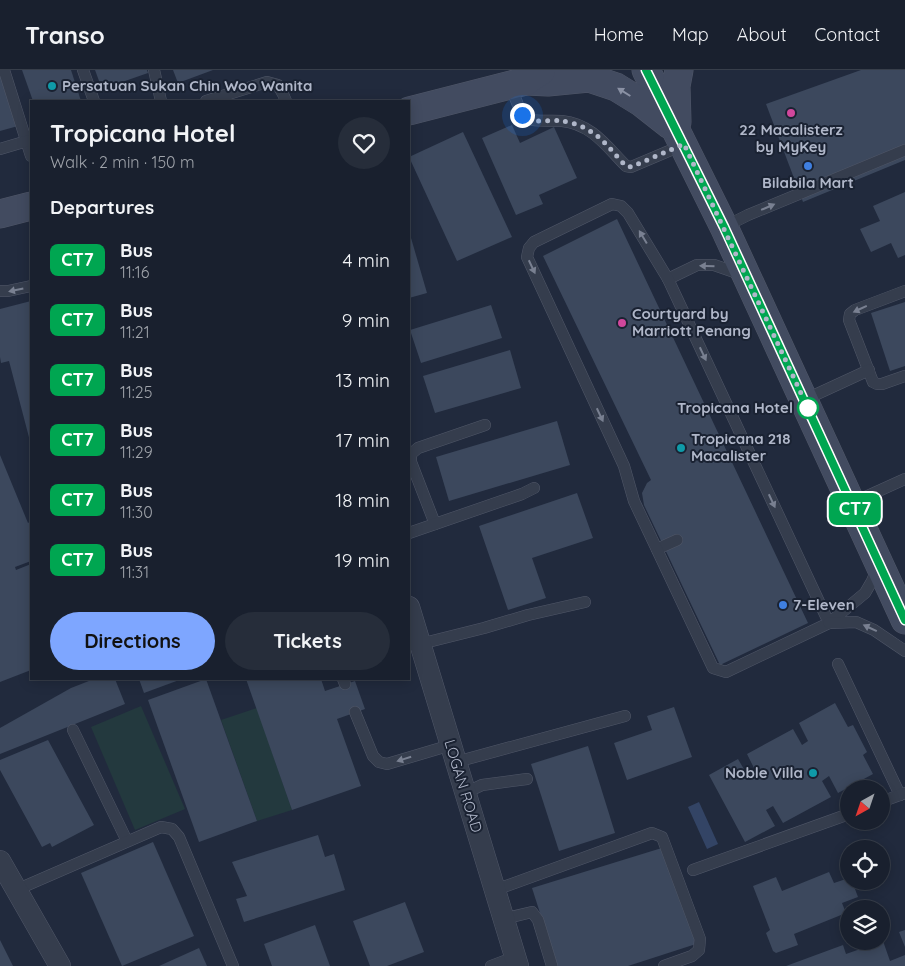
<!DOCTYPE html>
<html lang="en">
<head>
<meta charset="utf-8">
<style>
  :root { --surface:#19202e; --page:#262d3a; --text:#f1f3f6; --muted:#9fa3aa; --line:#373e4a; --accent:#7ea6ff }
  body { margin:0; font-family:Quicksand,sans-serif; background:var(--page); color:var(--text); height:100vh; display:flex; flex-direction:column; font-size:19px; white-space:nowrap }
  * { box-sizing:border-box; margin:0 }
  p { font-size:16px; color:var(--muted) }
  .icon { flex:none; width:28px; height:28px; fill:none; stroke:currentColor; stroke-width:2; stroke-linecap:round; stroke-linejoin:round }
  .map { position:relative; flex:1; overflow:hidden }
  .side { position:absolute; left:30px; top:30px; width:380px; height:580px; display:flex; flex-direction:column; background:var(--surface); border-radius:0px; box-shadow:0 2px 12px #0003,0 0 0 1px var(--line) }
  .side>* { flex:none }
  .badge { padding:0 10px; border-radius:8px; font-size:18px; line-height:32px }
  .needle { width:32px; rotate:220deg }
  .buttons { position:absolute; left:840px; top:710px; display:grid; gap:10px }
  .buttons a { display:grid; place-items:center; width:50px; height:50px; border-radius:50%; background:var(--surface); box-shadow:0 2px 12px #0003,0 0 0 1px var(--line); font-size:25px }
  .you { position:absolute; width:25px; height:25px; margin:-12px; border:4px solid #fff; border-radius:50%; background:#1a73e8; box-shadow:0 0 0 8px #1a73e833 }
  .map>.badge { position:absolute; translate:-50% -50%; box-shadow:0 0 0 2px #fff }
  h2 { padding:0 20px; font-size:19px; line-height:45px }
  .round { display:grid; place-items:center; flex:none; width:52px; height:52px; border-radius:26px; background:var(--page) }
  .overview { display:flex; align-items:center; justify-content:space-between; height:85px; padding:0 20px }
  h1 { font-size:24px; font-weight:800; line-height:38px }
  .button { display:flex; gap:10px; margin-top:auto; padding:10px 20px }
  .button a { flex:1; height:58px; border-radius:30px; background:var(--accent); color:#111; font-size:20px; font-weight:800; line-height:58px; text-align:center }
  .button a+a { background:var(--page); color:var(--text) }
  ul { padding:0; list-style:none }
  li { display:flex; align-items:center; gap:15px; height:60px; padding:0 20px }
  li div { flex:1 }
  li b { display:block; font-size:19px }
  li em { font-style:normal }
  li .badge { min-width:55px; font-weight:700; text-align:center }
  header { display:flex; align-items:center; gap:30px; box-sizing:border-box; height:70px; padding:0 25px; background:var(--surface); border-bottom:1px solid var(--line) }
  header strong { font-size:24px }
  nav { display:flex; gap:28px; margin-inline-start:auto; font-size:18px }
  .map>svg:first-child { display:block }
  .green { fill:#23393e }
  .water { fill:#334465 }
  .building { fill:#3c485d }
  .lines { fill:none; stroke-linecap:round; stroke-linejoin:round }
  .service-casing { stroke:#505768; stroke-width:12 }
  .minor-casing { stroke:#505768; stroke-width:22 }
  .secondary-casing { stroke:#505768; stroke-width:29 }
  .service { stroke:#353d4d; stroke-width:11 }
  .minor { stroke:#353d4d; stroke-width:21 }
  .secondary { stroke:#424b60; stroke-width:28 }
  .oneway { fill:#8a91a4 }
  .oneway2 { fill:#798091 }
  .line-casing { stroke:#fff; stroke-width:11 }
  .line { stroke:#00a651; stroke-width:8 }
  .walk { stroke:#b0b7c9; stroke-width:5; stroke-dasharray:0 9 }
  .culture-dot { fill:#0f9aa8; stroke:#1a2232; stroke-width:2 }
  .hotel-dot { fill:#d1479c; stroke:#1a2232; stroke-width:2 }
  .shop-dot { fill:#3f7fe0; stroke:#1a2232; stroke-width:2 }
  .stop-dot { fill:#fff; stroke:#00a651; stroke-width:2.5 }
  .labels { text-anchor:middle; stroke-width:4; stroke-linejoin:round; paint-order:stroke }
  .poi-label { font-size:15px; font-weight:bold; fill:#b0b7c9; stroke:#1a2232; text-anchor:start }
  .stop-label { font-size:15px; font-weight:bold; fill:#b0b7c9; stroke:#1a2232; text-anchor:end }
  .street-label { font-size:15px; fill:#b0b7c9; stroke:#1a2232 }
</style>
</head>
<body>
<header>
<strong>Transo</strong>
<nav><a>Home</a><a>Map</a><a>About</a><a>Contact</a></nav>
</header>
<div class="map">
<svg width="905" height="896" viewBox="0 0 905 896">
  <rect width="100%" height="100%" fill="#212a3d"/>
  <g class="green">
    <path d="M141,636L185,739L135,760L91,657Z"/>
    <path d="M257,638L292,740L257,751L221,650Z"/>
  </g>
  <path class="water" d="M699,732L718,774L707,779L688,737Z"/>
  <g class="building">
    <path d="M0,0L18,56L0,61Z"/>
    <path d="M22,0H71L81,31H33Z"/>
    <path d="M95,0H147L148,3L102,19Z"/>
    <path d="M173,0H213L178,13Z"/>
    <path d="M861,0H905V90L803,132L766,34Z"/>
    <path d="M512,55L520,73L554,57L577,108L539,125L543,134L516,145L482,68Z"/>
    <path d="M463,62L512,167L457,191L409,87Z"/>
    <path d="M905,122V185L898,188L891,173L871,182L860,159L880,151L873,136Z"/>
    <path d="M617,149L808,553L720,595L644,435L642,423L647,413L651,410L543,186Z"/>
    <path d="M409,161L427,223L409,228Z"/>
    <path d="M31,231V375L9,291L1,293L0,287V239Z"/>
    <path d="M905,232V296L890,301L871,243Z"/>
    <path d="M491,235L502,268L421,293L410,260Z"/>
    <path d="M510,280L521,318L435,343L423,306Z"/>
    <path d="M557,351L570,395L449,431L436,387Z"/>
    <path d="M0,385L28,453L31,451V491L15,497L16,500L31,494V600L0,612Z"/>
    <path d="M577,423L593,468L532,488L546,528L508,540L479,456Z"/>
    <path d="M94,609H115L125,634L0,684V658L71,618Z"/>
    <path d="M139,609H182L144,623Z"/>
    <path d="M206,609L257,751L199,772L148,630Z"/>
    <path d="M246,609H321L325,621L355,611L365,639L337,649L361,716L292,740Z"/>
    <path d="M835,633L848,657L853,655L867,682L863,685L873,704L838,723L829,706L822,711L831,727L783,753L773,736L766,740L775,756L745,772L709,705L738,689L748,706L756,702L747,684L793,659L802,675L808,671L799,653Z"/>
    <path d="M674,637L692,687L627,710L614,673L652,660L647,646Z"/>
    <path d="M48,670L94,755L52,777L50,773L42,777L0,700V690Z"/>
    <path d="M588,676L615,763L559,781L531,694Z"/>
    <path d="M318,765L325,787L334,784L345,820L244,852L236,829L247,826L232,792Z"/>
    <path d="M153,772L194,866L122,896L81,803Z"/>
    <path d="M665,777L696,874L628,896H557L532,818Z"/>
    <path d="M829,802L834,813L849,808V811H852L858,827L842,833L846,843L794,864L798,875L776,883L773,881L766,863L770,860L753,816L776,807L782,821Z"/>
    <path d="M405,832L424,882L387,896H370L353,851Z"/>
    <path d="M315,855L330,896H272L264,874Z"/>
    <path d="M905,860V877L899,862Z"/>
    <path d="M0,870L13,896H0Z"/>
    <path d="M883,871L890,891L905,885V896H786L843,875L846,884Z"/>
    <path d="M199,878L207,896H159Z"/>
  </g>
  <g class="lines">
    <defs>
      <g id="service">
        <path d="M4,0L31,86"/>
        <path d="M83,0L94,31"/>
        <path d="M154,0L161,31"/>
        <path d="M510,15L522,45L527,49C538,52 551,50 562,51C592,54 607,77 626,96L631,97L683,75"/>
        <path d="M206,31L267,12L278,15L283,24L286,31"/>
        <path d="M0,79L27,71"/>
        <path d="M724,157L748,145L905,80"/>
        <path d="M668,209L697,195H714L743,205"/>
        <path d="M0,221H8L31,216"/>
        <path d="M905,221L855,240L850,244L849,250L873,312L877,314H882L905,306"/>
        <path d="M804,330L869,300"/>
        <path d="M852,433L905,409"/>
        <path d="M435,454L411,392V384L418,378L485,355"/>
        <path d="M409,463L522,424L534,418"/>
        <path d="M657,479L677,470"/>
        <path d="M829,553L668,209L628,143L621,136L612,134L534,172L529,178L527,187L624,396L634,431L713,598L726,602L829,553L865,523L872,511L877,499"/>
        <path d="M829,553L856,552L874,560L905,581"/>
        <path d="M420,574L484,558L528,545L585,532"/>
        <path d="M838,594L900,725"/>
        <path d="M343,609L345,614"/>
        <path d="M355,642L373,686L379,692L387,694L451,675"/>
        <path d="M73,660L127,771"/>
        <path d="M456,692L625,646"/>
        <path d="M465,723L482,715L527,709"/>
        <path d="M881,732L905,723"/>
        <path d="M693,800L849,744"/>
        <path d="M16,820L161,757L172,759L179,767L233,896"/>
        <path d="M495,820L652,763L662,767L700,869L699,880L692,886L664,896"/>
        <path d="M503,849L532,842L538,850L552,896"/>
        <path d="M491,896L515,887"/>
      </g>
      <g id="minor">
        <path d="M409,537L518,896"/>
        <path d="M0,791L60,896"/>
      </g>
      <g id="secondary">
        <path d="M646,0L724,157L905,550"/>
        <path d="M526,11L548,12L589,8L616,17L642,33L670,55"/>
        <path d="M409,41L526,11L541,1"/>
        <path d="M677,52L676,16L679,0"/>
        <path d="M0,144L31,136"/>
      </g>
    </defs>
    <use href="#service" class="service-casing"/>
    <use href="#minor" class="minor-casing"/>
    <use href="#secondary" class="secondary-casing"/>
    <use href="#service" class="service"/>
    <use href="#minor" class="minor"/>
    <use href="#secondary" class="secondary"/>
  </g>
  <defs><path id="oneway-solid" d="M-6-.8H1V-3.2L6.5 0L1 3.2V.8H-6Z" transform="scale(1.25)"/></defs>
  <use class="oneway" href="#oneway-solid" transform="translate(624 22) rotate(-148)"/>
  <g class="oneway2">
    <use href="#oneway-solid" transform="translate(768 137) rotate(-23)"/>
    <use href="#oneway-solid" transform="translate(643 167) rotate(-121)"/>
    <use href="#oneway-solid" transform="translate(707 196) rotate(-178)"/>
    <use href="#oneway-solid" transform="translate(532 197) rotate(65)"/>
    <use href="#oneway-solid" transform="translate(16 220) rotate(168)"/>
    <use href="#oneway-solid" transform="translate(860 239) rotate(155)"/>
    <use href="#oneway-solid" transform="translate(703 284) rotate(65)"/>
    <use href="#oneway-solid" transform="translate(600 345) rotate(65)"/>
    <use href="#oneway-solid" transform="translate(772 431) rotate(65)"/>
    <use href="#oneway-solid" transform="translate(870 558) rotate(-155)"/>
    <use href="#oneway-solid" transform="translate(404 689) rotate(163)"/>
  </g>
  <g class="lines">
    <defs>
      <path id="line" d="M646,0L724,157L905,550"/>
    </defs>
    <use href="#line" class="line-casing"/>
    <use href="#line" class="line"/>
    <path class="walk" d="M522,45C533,55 550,49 563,51C570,52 580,55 586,59C603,67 613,83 626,96L631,97L684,74L808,338"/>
  </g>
  <g class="culture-dot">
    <circle cx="52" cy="16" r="5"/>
    <circle cx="681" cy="378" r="5"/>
    <circle cx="813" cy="703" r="5"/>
  </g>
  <g class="hotel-dot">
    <circle cx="791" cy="43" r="5"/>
    <circle cx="622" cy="253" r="5"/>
  </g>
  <g class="shop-dot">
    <circle cx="808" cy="96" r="5"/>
    <circle cx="783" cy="535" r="5"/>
  </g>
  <circle class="stop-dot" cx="808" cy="338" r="10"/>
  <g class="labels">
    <g class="poi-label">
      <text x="62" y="21">Persatuan Sukan Chin Woo Wanita</text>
      <text x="791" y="65" text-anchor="middle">22 Macalisterz<tspan x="791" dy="17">by MyKey</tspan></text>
      <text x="808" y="118" text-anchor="middle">Bilabila Mart</text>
      <text x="632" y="249">Courtyard by<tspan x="632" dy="17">Marriott Penang</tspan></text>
      <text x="691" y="374">Tropicana 218<tspan x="691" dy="17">Macalister</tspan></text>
      <text x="793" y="540">7-Eleven</text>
      <text x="803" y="708" text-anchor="end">Noble Villa</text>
    </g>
    <g class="stop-label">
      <text x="793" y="343">Tropicana Hotel</text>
    </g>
    <g class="street-label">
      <text transform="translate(463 716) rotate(73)" y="5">LOGAN ROAD</text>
    </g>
  </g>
</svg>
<div class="buttons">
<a><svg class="needle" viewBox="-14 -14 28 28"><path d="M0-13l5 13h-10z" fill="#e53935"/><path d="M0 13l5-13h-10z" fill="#9fa3aa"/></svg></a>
<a><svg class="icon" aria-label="locate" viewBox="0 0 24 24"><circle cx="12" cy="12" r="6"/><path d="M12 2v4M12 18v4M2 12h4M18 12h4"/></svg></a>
<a><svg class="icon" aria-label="layers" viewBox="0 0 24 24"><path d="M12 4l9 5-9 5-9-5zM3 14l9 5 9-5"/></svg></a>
</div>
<div class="you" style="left:522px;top:45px"></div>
<b class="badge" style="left:855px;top:439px;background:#00a651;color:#fff">CT7</b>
<section class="side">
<div class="overview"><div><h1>Tropicana Hotel</h1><p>Walk · 2 min · 150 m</p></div><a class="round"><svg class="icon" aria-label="heart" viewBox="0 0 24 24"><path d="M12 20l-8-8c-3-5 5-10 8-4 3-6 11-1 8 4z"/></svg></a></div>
<h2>Departures</h2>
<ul>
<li><span class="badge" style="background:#00a651;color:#fff">CT7</span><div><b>Bus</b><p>11:16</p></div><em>4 min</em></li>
<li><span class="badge" style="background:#00a651;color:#fff">CT7</span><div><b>Bus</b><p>11:21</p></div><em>9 min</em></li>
<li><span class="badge" style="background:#00a651;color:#fff">CT7</span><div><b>Bus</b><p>11:25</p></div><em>13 min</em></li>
<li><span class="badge" style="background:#00a651;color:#fff">CT7</span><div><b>Bus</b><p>11:29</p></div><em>17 min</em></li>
<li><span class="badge" style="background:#00a651;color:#fff">CT7</span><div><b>Bus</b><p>11:30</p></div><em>18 min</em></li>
<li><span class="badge" style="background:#00a651;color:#fff">CT7</span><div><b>Bus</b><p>11:31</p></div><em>19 min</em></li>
</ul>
<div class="button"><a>Directions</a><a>Tickets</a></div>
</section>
</div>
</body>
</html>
